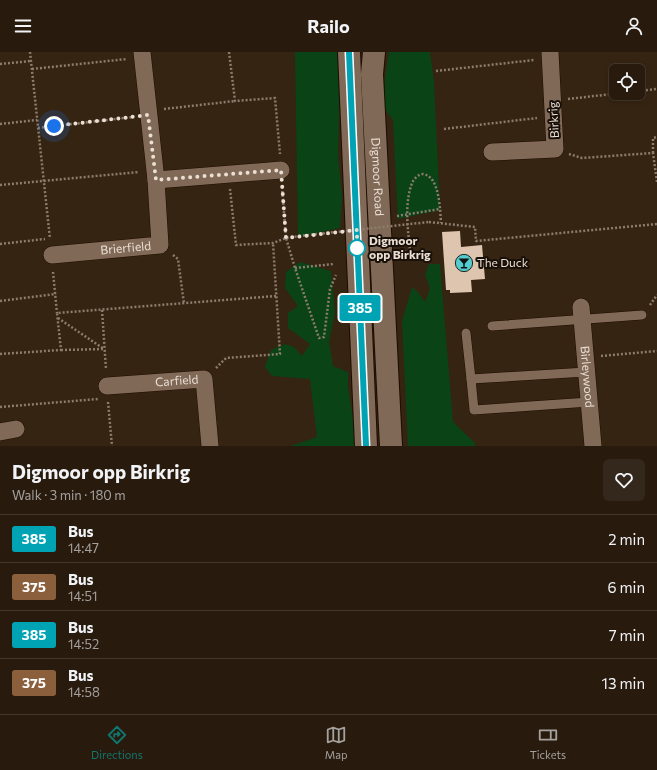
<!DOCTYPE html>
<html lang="en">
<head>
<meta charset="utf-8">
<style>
  :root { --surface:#281b0e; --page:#34281c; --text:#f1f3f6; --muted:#a5a19e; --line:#44392e; --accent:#0f766e }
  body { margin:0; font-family:Commissioner,sans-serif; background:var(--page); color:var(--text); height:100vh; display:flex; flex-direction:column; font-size:15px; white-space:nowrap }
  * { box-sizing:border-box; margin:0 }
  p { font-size:13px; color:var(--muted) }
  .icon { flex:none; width:22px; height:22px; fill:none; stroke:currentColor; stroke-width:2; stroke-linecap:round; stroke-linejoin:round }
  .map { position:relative; height:394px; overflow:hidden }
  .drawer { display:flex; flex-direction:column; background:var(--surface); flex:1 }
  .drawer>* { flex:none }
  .badge { padding:0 8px; border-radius:3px; font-size:14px; line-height:26px }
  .tools { position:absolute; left:609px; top:12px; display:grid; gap:8px }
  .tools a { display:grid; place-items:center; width:36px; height:36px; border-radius:6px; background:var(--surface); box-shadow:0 2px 6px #0003,0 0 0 1px var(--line); font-size:20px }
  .you { position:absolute; width:20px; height:20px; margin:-10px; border:3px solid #fff; border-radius:50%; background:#1a73e8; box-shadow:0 0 0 6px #1a73e833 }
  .map>.badge { position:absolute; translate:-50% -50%; box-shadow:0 0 0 2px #fff }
  .round { display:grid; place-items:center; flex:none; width:42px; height:42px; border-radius:6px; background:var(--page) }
  .headline { display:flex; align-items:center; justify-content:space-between; height:68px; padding:0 12px }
  h1 { font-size:19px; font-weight:700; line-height:30px }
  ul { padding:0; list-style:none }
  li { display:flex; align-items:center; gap:12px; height:48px; padding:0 12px; border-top:1px solid var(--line) }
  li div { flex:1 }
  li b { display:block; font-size:15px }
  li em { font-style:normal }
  li .badge { min-width:44px; font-weight:700; text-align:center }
  header { display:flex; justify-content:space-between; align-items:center; height:52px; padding:0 12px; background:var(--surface); font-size:18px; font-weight:700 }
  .dock { display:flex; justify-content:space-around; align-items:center; height:56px; border-top:1px solid var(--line); background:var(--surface); font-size:11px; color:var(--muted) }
  .dock a { display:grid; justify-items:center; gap:2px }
  .dock .selected { color:var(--accent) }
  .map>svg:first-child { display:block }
  .green { fill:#0a4316 }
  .building { fill:#dec5b0 }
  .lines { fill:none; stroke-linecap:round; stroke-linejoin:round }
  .lane-casing { stroke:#1d0c00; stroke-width:10 }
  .street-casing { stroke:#1d0c00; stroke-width:18 }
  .secondary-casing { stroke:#1d0c00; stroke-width:24 }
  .path { stroke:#8b7c6d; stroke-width:2.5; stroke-dasharray:2 2; stroke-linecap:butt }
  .lane { stroke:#806956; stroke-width:9 }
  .street { stroke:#806956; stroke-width:17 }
  .secondary { stroke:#806956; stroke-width:22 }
  .path-bridge { stroke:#8b7c6d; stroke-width:2.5; stroke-dasharray:2 2; stroke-linecap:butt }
  .line-casing { stroke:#fff; stroke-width:9 }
  .line { stroke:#00a3b4; stroke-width:6 }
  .walk { stroke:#ebded3; stroke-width:4; stroke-dasharray:0 7.2 }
  .stop-dot { fill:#fff; stroke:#00a3b4; stroke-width:2 }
  .labels { text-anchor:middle; stroke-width:4; stroke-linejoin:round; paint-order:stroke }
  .street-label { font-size:12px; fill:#ebded3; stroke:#170f08 }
  .stop-label { font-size:12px; font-weight:bold; fill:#ebded3; stroke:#170f08; text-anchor:start }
  .poi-label { font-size:12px; fill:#ebded3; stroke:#170f08; text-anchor:start }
</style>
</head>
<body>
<header><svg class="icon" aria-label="menu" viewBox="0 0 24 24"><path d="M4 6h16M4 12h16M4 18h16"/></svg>Railo<svg class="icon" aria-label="person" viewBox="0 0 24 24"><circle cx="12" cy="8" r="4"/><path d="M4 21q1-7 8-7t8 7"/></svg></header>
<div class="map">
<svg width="657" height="394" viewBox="0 0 657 394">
  <rect width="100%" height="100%" fill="#362412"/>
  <g class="green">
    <path d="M295,0H341L338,102L342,145L340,176L298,185Z"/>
    <path d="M389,0H430L434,30L440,158L398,167L393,68L384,56L385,25Z"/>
    <path d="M300,210L331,219L335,260L329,290L333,314L348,320V336L354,372V394H291L317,385L310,327L272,324L265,315L271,298L285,292L294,295L302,304L310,292L288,276V261L298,254L285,236L286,220Z"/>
    <path d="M429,212H440L453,370L475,391V394H408L402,269L412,235L418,240L425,250L430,236L425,223Z"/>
  </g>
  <path class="building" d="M460,179L461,195L482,193L485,227L471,228L472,240L450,241V238H446L442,180Z"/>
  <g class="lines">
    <defs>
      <g id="lane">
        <path d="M492,274L642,263"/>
        <path d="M466,281L471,327"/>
        <path d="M586,320L471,327L474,358L589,350"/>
      </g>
      <g id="street">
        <path d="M492,100L555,97L550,0"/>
        <path d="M156,128L281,118"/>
        <path id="s1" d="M52,203L160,193L156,128L142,0"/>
        <path id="s2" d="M581,255L593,394"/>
        <path id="s3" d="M107,334L204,327L210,394"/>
        <path d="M0,380L16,377"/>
      </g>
      <g id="secondary">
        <path d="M349,0L366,394"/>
        <path id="s4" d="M374,0L372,22L391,394"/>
      </g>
    </defs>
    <use href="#lane" class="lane-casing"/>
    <use href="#street" class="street-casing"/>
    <use href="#secondary" class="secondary-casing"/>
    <g class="path">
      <path d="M30,0L50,187"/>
      <path d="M229,0L235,49L275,46L280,102"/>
      <path d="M0,12L31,9"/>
      <path d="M32,17L127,7"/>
      <path d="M436,19L534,8"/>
      <path d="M638,39L657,37"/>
      <path d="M568,47L621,41"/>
      <path d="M164,57L235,49"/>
      <path d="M0,72L37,68"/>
      <path d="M38,76L133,65"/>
      <path d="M444,77L537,66"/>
      <path d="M653,101V86L657,85"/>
      <path d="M569,102L582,106L653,101L657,130"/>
      <path d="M0,133L139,120"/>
      <path d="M282,135L286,186L295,216L319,286L324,285L330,237L336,223"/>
      <path d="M230,137L236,193L273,191L286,186L299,184"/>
      <path d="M397,164L440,157"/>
      <path d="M429,170L475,175L476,189L657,172"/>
      <path d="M0,192L45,187"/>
      <path d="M400,200L410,199C408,177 404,153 412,131C414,127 418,122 423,122C440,124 440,159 441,171"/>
      <path d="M173,203L178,207L184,252"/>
      <path d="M295,216L334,212"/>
      <path d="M53,220L57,261"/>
      <path d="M0,249L56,242"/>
      <path d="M650,253L657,243"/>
      <path d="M102,258L106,317"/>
      <path d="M58,266L104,297"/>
      <path d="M61,298L104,297"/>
      <path d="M0,302L61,298L57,261L276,244"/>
      <path d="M601,304L657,299"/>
      <path d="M216,316L226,306L280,302L273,191"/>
      <path d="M108,350L112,394"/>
      <path d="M0,355L98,347"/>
    </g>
    <use href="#lane" class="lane"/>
    <use href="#street" class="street"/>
    <use href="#secondary" class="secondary"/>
    <path class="path-bridge" d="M299,184L429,170"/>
  </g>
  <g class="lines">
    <defs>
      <path id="line" d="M349,0L366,394"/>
    </defs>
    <use href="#line" class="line-casing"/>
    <use href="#line" class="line"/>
    <path class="walk" d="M54,74L148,63L156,128L281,118L286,186L357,178V196"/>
  </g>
  <defs>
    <symbol id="bar-disc" viewBox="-11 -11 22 22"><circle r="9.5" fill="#52cdcf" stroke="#170f08"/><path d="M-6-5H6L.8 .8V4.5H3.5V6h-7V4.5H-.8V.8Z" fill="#111"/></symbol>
  </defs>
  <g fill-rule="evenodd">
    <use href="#bar-disc" x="454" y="201" width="20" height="20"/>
  </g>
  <circle class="stop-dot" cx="357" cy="196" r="8"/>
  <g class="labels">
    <g class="street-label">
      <text transform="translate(554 68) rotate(-93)" y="4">Birkrig</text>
      <text dy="4" stroke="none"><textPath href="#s4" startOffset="125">Digmoor Road</textPath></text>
      <text dy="4" stroke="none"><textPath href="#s1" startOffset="74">Brierfield</textPath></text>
      <text dy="4" stroke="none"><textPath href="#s2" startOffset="70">Birleywood</textPath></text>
      <text dy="4" stroke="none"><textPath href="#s3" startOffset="70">Carfield</textPath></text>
    </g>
    <g class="stop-label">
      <text x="369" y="193">Digmoor<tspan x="369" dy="14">opp Birkrig</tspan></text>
    </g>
    <g class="poi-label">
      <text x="477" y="215">The Duck</text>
    </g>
  </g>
</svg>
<div class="tools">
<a><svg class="icon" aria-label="locate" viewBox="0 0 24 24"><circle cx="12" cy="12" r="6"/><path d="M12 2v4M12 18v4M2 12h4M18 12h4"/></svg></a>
</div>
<div class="you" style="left:54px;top:74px"></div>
<b class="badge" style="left:360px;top:256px;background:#00a3b4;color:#fff">385</b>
</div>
<section class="drawer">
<div class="headline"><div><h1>Digmoor opp Birkrig</h1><p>Walk · 3 min · 180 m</p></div><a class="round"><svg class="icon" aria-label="heart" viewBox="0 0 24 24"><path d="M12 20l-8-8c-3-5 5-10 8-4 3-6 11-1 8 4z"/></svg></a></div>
<ul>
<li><span class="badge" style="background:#00a3b4;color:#fff">385</span><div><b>Bus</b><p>14:47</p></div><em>2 min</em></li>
<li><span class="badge" style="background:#8b5e3c;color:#fff">375</span><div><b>Bus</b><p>14:51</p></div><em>6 min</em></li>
<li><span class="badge" style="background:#00a3b4;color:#fff">385</span><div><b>Bus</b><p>14:52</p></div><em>7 min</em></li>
<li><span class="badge" style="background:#8b5e3c;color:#fff">375</span><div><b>Bus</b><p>14:58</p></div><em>13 min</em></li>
</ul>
</section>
<nav class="dock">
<a class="selected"><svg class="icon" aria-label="directions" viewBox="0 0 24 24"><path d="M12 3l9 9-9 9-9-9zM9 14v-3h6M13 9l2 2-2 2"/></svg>Directions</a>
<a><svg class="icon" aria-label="map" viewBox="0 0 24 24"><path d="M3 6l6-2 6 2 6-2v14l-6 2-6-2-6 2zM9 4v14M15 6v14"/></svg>Map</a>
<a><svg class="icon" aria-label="tickets" viewBox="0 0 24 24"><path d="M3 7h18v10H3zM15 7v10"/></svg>Tickets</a>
</nav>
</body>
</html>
